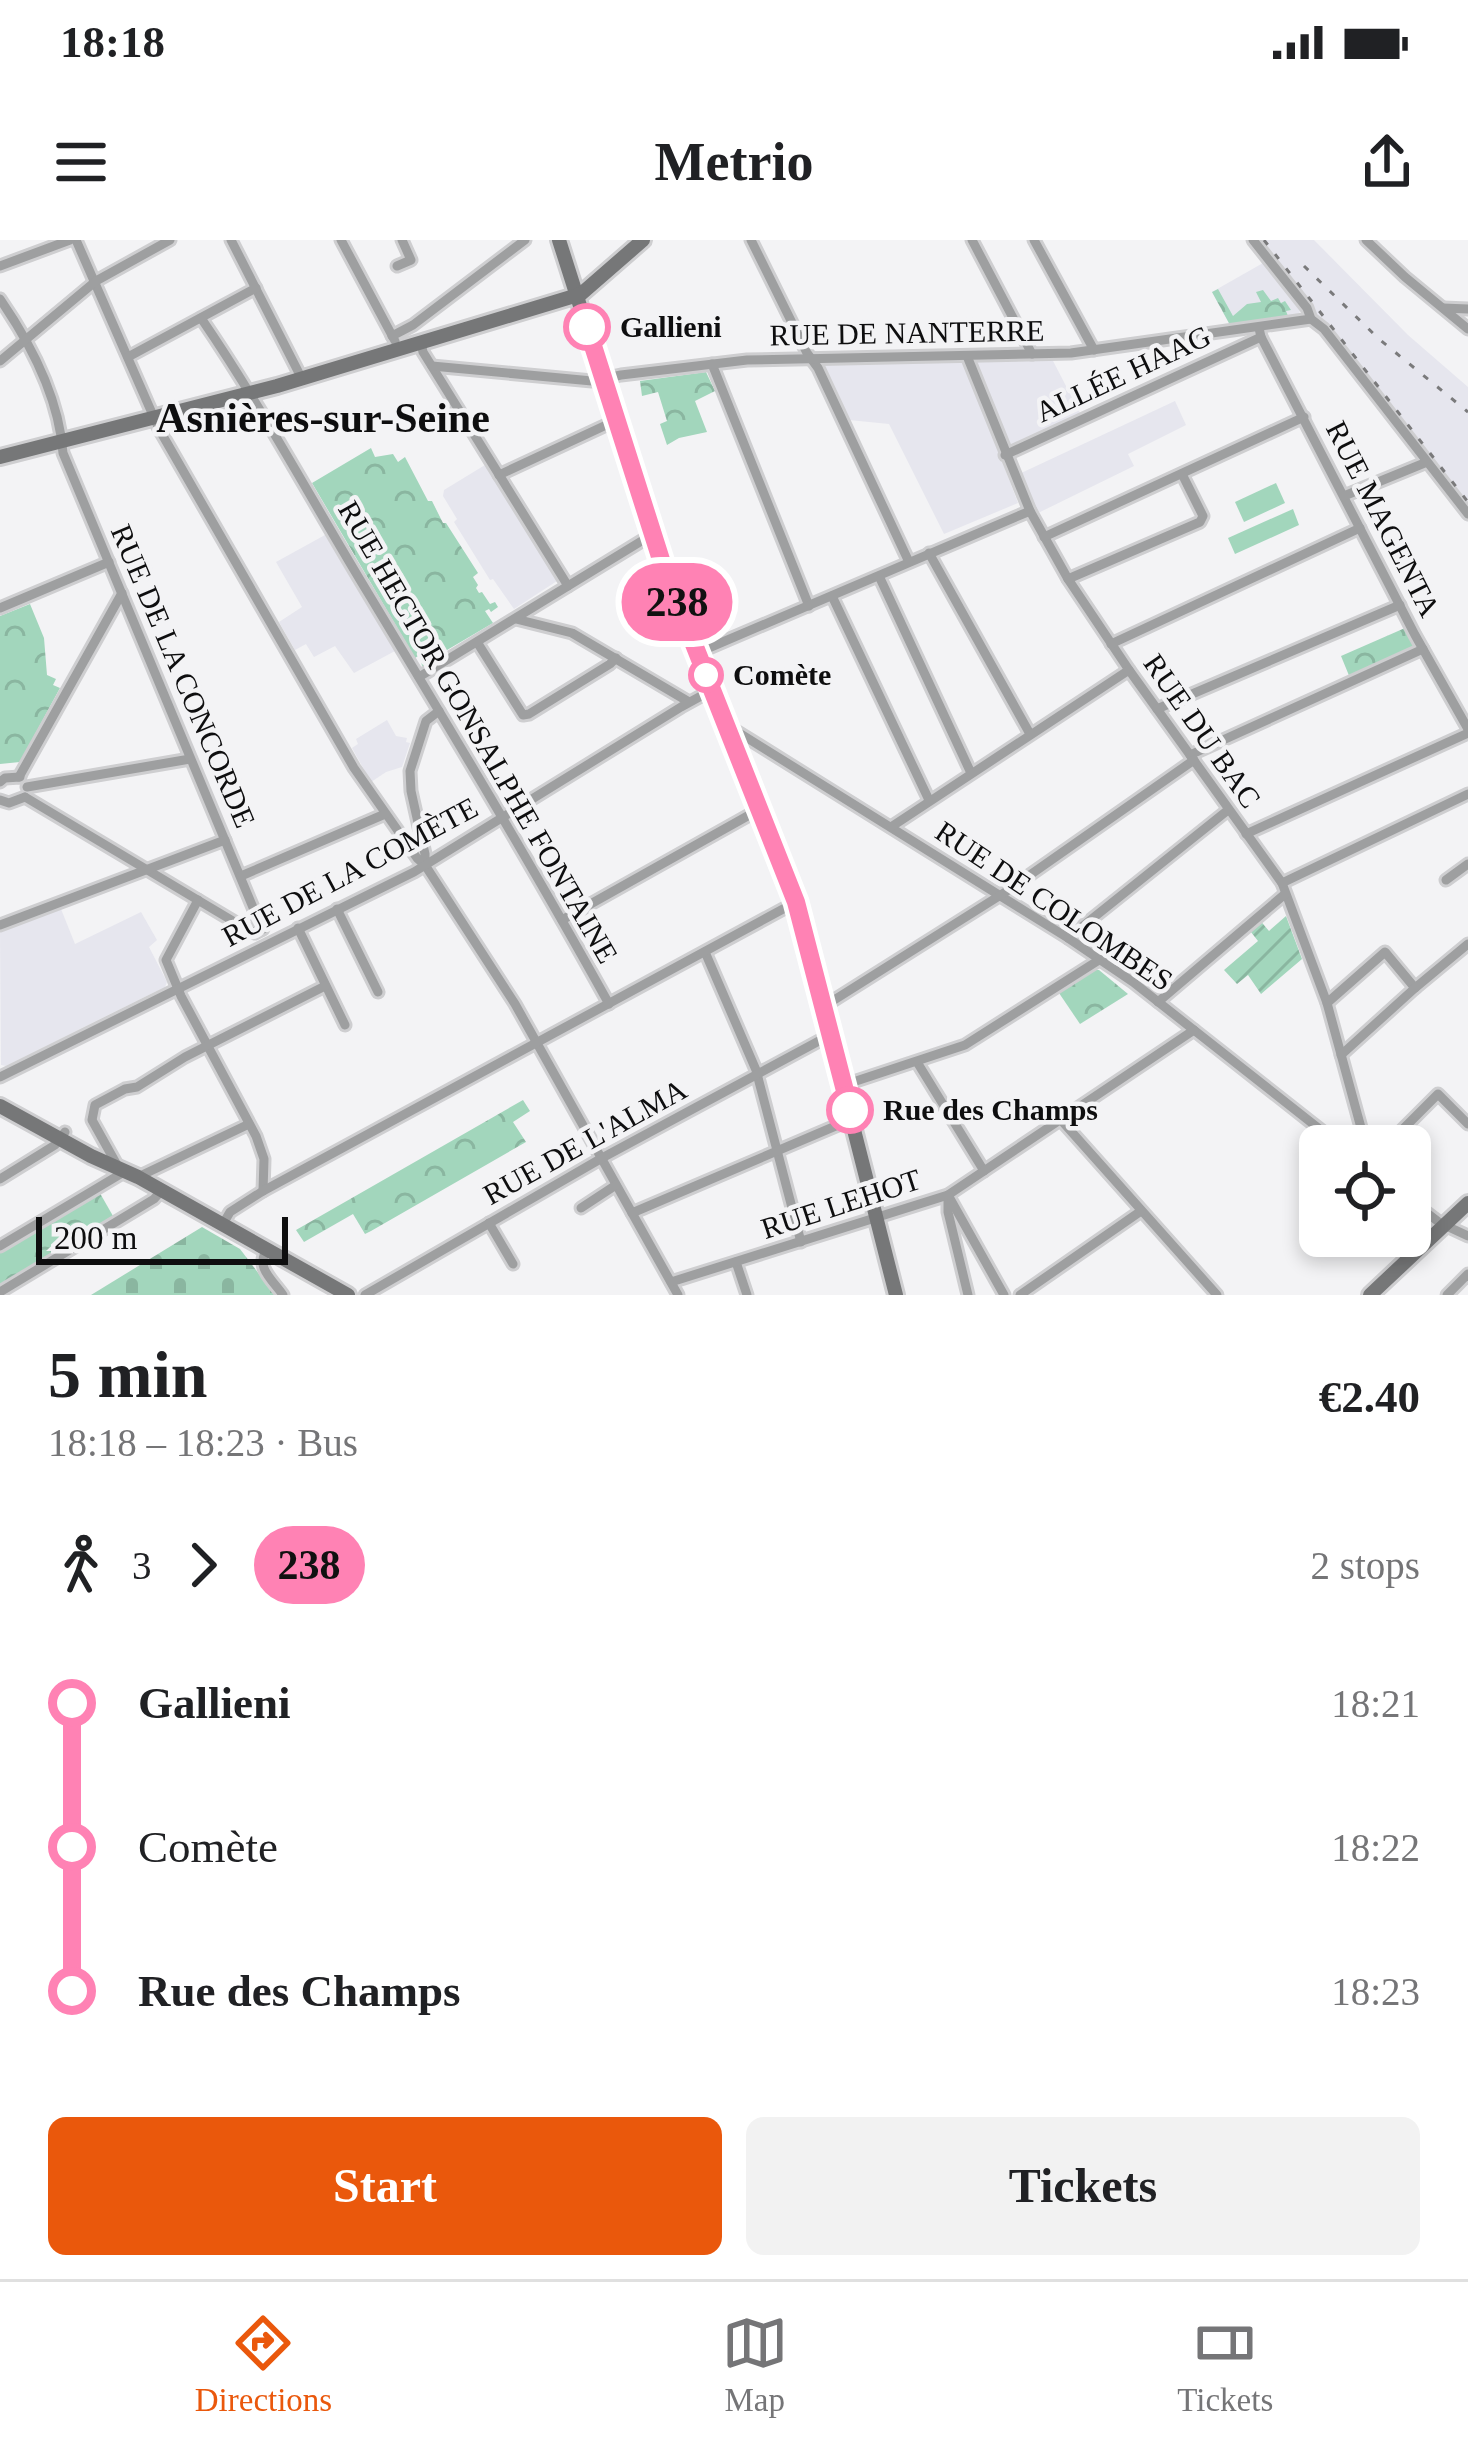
<!DOCTYPE html>
<html lang="en">
<head>
<meta charset="utf-8">
<style>
  :root { --surface:#fff; --page:#f2f2f2; --text:#202124; --muted:#757577; --line:#e0e0e0; --accent:#ea580c }
  body { margin:0; font-family:Georgia,serif; background:var(--page); color:var(--text); height:100vh; display:flex; flex-direction:column; font-size:45px; white-space:nowrap }
  * { box-sizing:border-box; margin:0 }
  p { font-size:39px; color:var(--muted) }
  .icon { flex:none; width:66px; height:66px; fill:none; stroke:currentColor; stroke-width:2; stroke-linecap:round; stroke-linejoin:round }
  .map { position:relative; height:1055px; overflow:hidden }
  .sheet { display:flex; flex-direction:column; background:var(--surface); flex:1 }
  .sheet>* { flex:none }
  .badge { padding:0 24px; border-radius:39px; font-size:42px; line-height:78px }
  .controls { position:absolute; left:1299px; top:885px; display:grid; gap:24px }
  .controls a { display:grid; place-items:center; width:132px; height:132px; border-radius:18px; background:var(--surface); box-shadow:0 6px 18px #0003; font-size:60px }
  .scale { position:absolute; left:36px; bottom:30px; width:252px; box-sizing:border-box; padding-left:12px; border:6px solid #0e0e0f; border-top:0; font-size:33px; line-height:42px; white-space:nowrap; color:#0e0e0f; -webkit-text-stroke:9px #f3f3f5; paint-order:stroke }
  .map>.badge { position:absolute; translate:-50% -50%; box-shadow:0 0 0 6px #fff }
  .legs { display:flex; align-items:center; gap:18px; height:132px; padding:0 48px; font-size:39px }
  .legs p { margin-inline-start:auto }
  .headline { display:flex; align-items:center; justify-content:space-between; height:204px; padding:0 48px }
  h1 { font-size:66px; font-weight:700; line-height:90px }
  .cta { display:flex; gap:24px; margin-top:auto; padding:24px 48px }
  .cta a { flex:1; height:138px; border-radius:18px; background:var(--accent); color:#fff; font-size:48px; font-weight:700; line-height:138px; text-align:center }
  .cta a+a { background:var(--page); color:var(--text) }
  ul { padding:0 48px; list-style:none }
  li { display:flex; align-items:center; gap:42px; height:144px; font-size:45px }
  li i { display:grid; place-items:center; width:18px; height:100%; margin:0 15px; background:currentColor }
  li i::after { content:''; width:30px; height:30px; margin:-15px; border:9px solid; border-radius:50%; background:var(--surface) }
  li p { margin-inline-start:auto }
  li:first-child i { background:linear-gradient(#0000 50%,currentColor 0) }
  li:last-child i { background:linear-gradient(currentColor 50%,#0000 0) }
  .status { display:flex; justify-content:space-between; align-items:center; height:84px; padding:0 60px; background:var(--surface); direction:ltr }
  .status svg { height:33px; fill:currentColor }
  header { display:flex; justify-content:space-between; align-items:center; height:156px; padding:0 48px; background:var(--surface); font-size:54px; font-weight:700 }
  .menu { display:flex; justify-content:space-around; align-items:center; height:168px; border-top:3px solid var(--line); background:var(--surface); font-size:33px; color:var(--muted) }
  .menu a { display:grid; justify-items:center; gap:6px }
  .menu .selected { color:var(--accent) }
  .map>svg:first-child { display:block }
  .built { fill:#e6e6ee }
  .grass { fill:#a2d6bc }
  .cemetery { fill:url(#cemetery-stones) }
  .park { fill:url(#park-crowns) }
  .garden { fill:url(#garden-furrows) }
  .lines { fill:none; stroke-linecap:round; stroke-linejoin:round }
  .street-casing { stroke:#ceced0; stroke-width:15 }
  .secondary-casing { stroke:#ceced0; stroke-width:20 }
  .street { stroke:#9e9fa0; stroke-width:9 }
  .secondary { stroke:#767778; stroke-width:14 }
  .rail { stroke:#7a7a7b; stroke-width:3; stroke-dasharray:6 12; stroke-linecap:butt }
  .line-1-casing { stroke:#fff; stroke-width:27 }
  .line-1 { stroke:#ff82b4; stroke-width:18 }
  .stop-1-dot { fill:#fff; stroke:#ff82b4; stroke-width:6 }
  .labels { text-anchor:middle; stroke-width:9; stroke-linejoin:round; paint-order:stroke }
  .stop-label { font-size:30px; font-weight:bold; fill:#0e0e0f; stroke:#f3f3f5; text-anchor:start }
  .street-label { font-size:30px; fill:#0e0e0f; stroke:#f3f3f5 }
  .district-label { font-size:42px; font-weight:bold; fill:#0e0e0f; stroke:#f3f3f5 }
</style>
</head>
<body>
<div class="status"><b>18:18</b><svg viewBox="0 0 49 12"><path d="M0 12V9h3v3zM5 12V6h3v6zM10 12V3h3v9zM15 12V0h3v12zM26 1h20v11H26zM47 4h2v5h-2z"/></svg></div>
<header><svg class="icon" aria-label="menu" viewBox="0 0 24 24"><path d="M4 6h16M4 12h16M4 18h16"/></svg>Metrio<svg class="icon" aria-label="share" viewBox="0 0 24 24"><path d="M12 15V3M7 8l5-5 5 5M5 13v7h14v-7"/></svg></header>
<div class="map">
<svg width="1468" height="1055" viewBox="0 0 1468 1055">
  <defs>
    <pattern id="cemetery-stones" width="16" height="16" patternUnits="userSpaceOnUse" patternTransform="scale(3)"><rect width="16" height="16" fill="#a2d6bc"/><path d="M2 7V4a2 2 0 0 1 4 0v3zM10 15v-3a2 2 0 0 1 4 0v3z" fill="#8ab6a0"/></pattern>
    <pattern id="park-crowns" width="20" height="18" patternUnits="userSpaceOnUse" patternTransform="scale(3)"><rect width="20" height="18" fill="#a2d6bc"/><path d="M2 6a3 3 0 1 1 6 0M12 15a3 3 0 1 1 6 0" fill="none" stroke="#8ab6a0"/></pattern>
    <pattern id="garden-furrows" width="10" height="10" patternUnits="userSpaceOnUse" patternTransform="scale(3)"><rect width="10" height="10" fill="#a2d6bc"/><path d="M-1 1l2-2M0 10L10 0M9 11l2-2" fill="none" stroke="#8ab6a0"/></pattern>
  </defs>
  <rect width="100%" height="100%" fill="#f3f3f5"/>
  <g class="built">
    <path d="M1257,0H1314L1408,95L1468,147V270Z"/>
    <path d="M1263,23L1300,70L1299,75L1230,85L1212,52Z"/>
    <path d="M1051,117L1081,175L1010,206L971,119Z"/>
    <path d="M964,121L1018,263L944,294L889,184L849,180L823,125Z"/>
    <path d="M1175,161L1186,185L1128,214L1134,226L1034,275L1017,235Z"/>
    <path d="M485,225L557,341L514,369L493,339L490,340L454,282L457,279L443,256L444,250Z"/>
    <path d="M325,295L395,411L354,433L335,406L314,417L306,404L295,410L279,382L302,367L276,322Z"/>
    <path d="M387,480L396,496L407,498L406,502L410,503L402,527L386,532L371,542L352,508L358,504L356,499Z"/>
    <path d="M61,669L75,704L141,672L157,700L149,707L167,742L165,747L106,776L6,826L1,825L0,692Z"/>
  </g>
  <g class="grass">
    <path d="M1276,243L1285,263L1244,282L1235,262Z"/>
    <path d="M1293,269L1299,285L1235,314L1228,298Z"/>
  </g>
  <path class="cemetery" d="M202,987L240,1009L275,1055H91Z"/>
  <g class="park">
    <path d="M1218,49L1233,76L1247,64L1261,62L1256,52L1263,50L1271,61L1278,58L1281,63L1285,61L1291,70L1286,71L1288,76L1230,85L1212,52Z"/>
    <path d="M706,132L715,151L695,161L707,192L679,198L667,205L660,184L667,181L658,152L642,156L640,141Z"/>
    <path d="M371,208L375,217L393,214L398,222L405,217L428,261H432L443,283H446L478,333L473,337L478,345L476,348L479,353L482,352L490,364L495,362L498,367L491,372L489,369L485,371L493,383L430,420L425,414L427,425L422,426L420,415L415,418L312,243Z"/>
    <path d="M30,364L44,398L47,435L56,439L53,445L60,448L20,522L0,524V376Z"/>
    <path d="M1405,388L1415,406L1414,410L1350,438L1341,416Z"/>
    <path d="M1092,730H1099L1128,754L1080,784L1059,753Z"/>
    <path d="M523,860L530,871L513,882L526,902L371,991L365,994L353,974L304,1002L296,990Z"/>
    <path d="M97,948L117,983L0,1052V1006Z"/>
  </g>
  <path class="garden" d="M1286,676L1302,719L1261,754L1248,735L1237,744L1224,730L1258,701L1247,687L1258,678L1269,691Z"/>
  <g class="lines">
    <defs>
      <g id="street">
        <path d="M76,0L159,189L354,528L417,618L425,625L515,764L678,1055"/>
        <path d="M231,0L302,139"/>
        <path d="M341,0L395,101"/>
        <path d="M751,0L807,113L818,128L909,322"/>
        <path d="M972,0L1032,114"/>
        <path d="M1034,0L1094,110"/>
        <path d="M1253,0L1307,68L1311,79L1324,89L1468,274"/>
        <path d="M1366,0L1405,37L1468,89"/>
        <path d="M0,26L70,0"/>
        <path d="M397,26L411,20L402,0"/>
        <path d="M0,59C31,104 59,158 63,213L262,689"/>
        <path d="M1443,68L1468,69"/>
        <path d="M201,78C262,167 312,261 368,353C450,489 532,625 609,764"/>
        <path d="M1259,88L1261,97L1415,395L1468,489"/>
        <path d="M392,96L413,85L525,0"/>
        <path d="M421,102L423,112L568,346"/>
        <path d="M967,116L1030,271L1068,339L1129,430L1282,643L1327,763L1366,906"/>
        <path d="M128,117L256,48"/>
        <path d="M0,121L96,41L170,0"/>
        <path d="M712,124L809,366"/>
        <path d="M432,126L592,141L621,135L747,120L1071,113L1311,79"/>
        <path d="M1005,215L1261,97"/>
        <path d="M499,235L617,180"/>
        <path d="M1344,256L1427,222"/>
        <path d="M1044,297L1304,177"/>
        <path d="M929,313L1030,494"/>
        <path d="M879,336L971,533"/>
        <path d="M1068,339L1200,282L1203,276L1182,234"/>
        <path d="M832,356L929,560"/>
        <path d="M0,368L109,322"/>
        <path d="M516,379L572,393L689,462"/>
        <path d="M477,402L523,475L529,474L610,424L616,418"/>
        <path d="M1111,404L1360,288"/>
        <path d="M697,413L1030,271"/>
        <path d="M419,437L653,294"/>
        <path d="M1157,469L1400,365"/>
        <path d="M728,486L1068,698L1133,742L1341,906"/>
        <path d="M1190,515L1423,409"/>
        <path d="M19,537L122,353"/>
        <path d="M0,542L5,538L20,537"/>
        <path d="M27,547L190,519"/>
        <path d="M25,557L243,687L255,693L263,689"/>
        <path d="M0,560L9,563L25,557"/>
        <path d="M891,587L1129,430"/>
        <path d="M1246,594L1468,493"/>
        <path d="M425,625V614L411,551L410,531L426,481L439,471"/>
        <path d="M241,636L385,574"/>
        <path d="M1446,640L1468,624"/>
        <path d="M1282,643L1468,554"/>
        <path d="M198,660L166,720L181,756L256,896L264,919L263,951"/>
        <path d="M337,669L378,752"/>
        <path d="M562,680L760,569"/>
        <path d="M0,685L225,600"/>
        <path d="M298,688L345,785"/>
        <path d="M1068,698L1228,570"/>
        <path d="M705,712L756,830L801,1002"/>
        <path d="M1158,762L1285,654"/>
        <path d="M1327,763L1385,712L1415,748"/>
        <path d="M823,767L1007,651L1194,520"/>
        <path d="M1341,815L1415,748L1468,704"/>
        <path d="M917,822L984,931"/>
        <path d="M0,837L414,632L681,467L712,450"/>
        <path d="M844,845L965,805L1099,720"/>
        <path d="M1061,880L1217,1055"/>
        <path d="M1386,906L1438,854L1468,884"/>
        <path d="M117,925L92,880L95,865L125,849L137,847L185,817L325,746"/>
        <path d="M138,937L249,884"/>
        <path d="M0,939L55,905L65,892"/>
        <path d="M948,955L1004,1055"/>
        <path d="M948,960V972L968,1055"/>
        <path d="M1410,960L1440,983L1468,996"/>
        <path d="M581,968L616,945"/>
        <path d="M632,973L852,879"/>
        <path d="M489,983L513,1024"/>
        <path d="M223,984L230,972L263,951L796,662"/>
        <path d="M0,1006L124,932"/>
        <path d="M268,1008C254,1027 272,1039 283,1055"/>
        <path d="M736,1022L747,1055"/>
        <path d="M671,1042L948,955L1194,790"/>
        <path d="M0,1052L154,959L162,950"/>
        <path d="M365,1055L602,918L830,795"/>
        <path d="M1020,1055L1141,971"/>
        <path d="M1447,1055L1468,1034"/>
      </g>
      <g id="secondary">
        <path d="M559,0L663,326L796,662L896,1055"/>
        <path d="M0,217L277,146L581,54L643,0"/>
        <path d="M0,866L91,916L138,937L348,1055"/>
        <path d="M1370,1055L1468,963"/>
      </g>
    </defs>
    <use href="#street" class="street-casing"/>
    <use href="#secondary" class="secondary-casing"/>
    <use href="#street" class="street"/>
    <use href="#secondary" class="secondary"/>
    <g class="rail">
      <path d="M1264,0L1468,262"/>
      <path d="M1304,26L1379,99L1468,172"/>
    </g>
  </g>
  <g class="lines">
    <defs>
      <path id="line-1" d="M587,87L663,326L796,662L850,870"/>
    </defs>
    <use href="#line-1" class="line-1-casing"/>
    <use href="#line-1" class="line-1"/>
  </g>
  <g class="stop-1-dot">
    <circle cx="587" cy="87" r="21"/>
    <circle cx="706" cy="435" r="15"/>
    <circle cx="850" cy="870" r="21"/>
  </g>
  <g class="labels">
    <g class="stop-label">
      <text x="620" y="97">Gallieni</text>
      <text x="733" y="445">Comète</text>
      <text x="883" y="880">Rue des Champs</text>
    </g>
    <g class="street-label">
      <text transform="translate(907 93) rotate(-1)" y="10">RUE DE NANTERRE</text>
      <text transform="translate(1123 134) rotate(-25)" y="10">ALLÉE HAAG</text>
      <text transform="translate(1383 279) rotate(63)" y="10">RUE MAGENTA</text>
      <text transform="translate(183 436) rotate(67)" y="10">RUE DE LA CONCORDE</text>
      <text transform="translate(1202 491) rotate(55)" y="10">RUE DU BAC</text>
      <text transform="translate(478 492) rotate(60)" y="10">RUE HECTOR GONSALPHE FONTAINE</text>
      <text transform="translate(350 632) rotate(-28)" y="10">RUE DE LA COMÈTE</text>
      <text transform="translate(1054 666) rotate(34)" y="10">RUE DE COLOMBES</text>
      <text transform="translate(585 902) rotate(-29)" y="10">RUE DE L'ALMA</text>
      <text transform="translate(841 964) rotate(-18)" y="10">RUE LEHOT</text>
    </g>
    <g class="district-label">
      <text x="323" y="192">Asnières-sur-Seine</text>
    </g>
  </g>
</svg>
<div class="controls">
<a><svg class="icon" aria-label="locate" viewBox="0 0 24 24"><circle cx="12" cy="12" r="6"/><path d="M12 2v4M12 18v4M2 12h4M18 12h4"/></svg></a>
</div>
<div class="scale">200 m</div>
<b class="badge" style="left:677px;top:362px;background:#ff82b4;color:#111">238</b>
</div>
<section class="sheet">
<div class="headline"><div><h1>5 min</h1><p>18:18 – 18:23 · Bus</p></div><b>€2.40</b></div>
<div class="legs"><svg class="icon" aria-label="walk" viewBox="0 0 24 24"><circle cx="13" cy="4" r="2"/><path d="M13 8l-2 6 4 7M11 14l-3 7M7 12l3-4h3l4 4"/></svg>3<svg class="icon" aria-label="forward" viewBox="0 0 24 24"><path d="M9 5l7 7-7 7"/></svg><b class="badge" style="background:#ff82b4;color:#111">238</b><p>2 stops</p></div>
<ul>
<li><i style="color:#ff82b4"></i><b>Gallieni</b><p>18:21</p></li>
<li><i style="color:#ff82b4"></i><span>Comète</span><p>18:22</p></li>
<li><i style="color:#ff82b4"></i><b>Rue des Champs</b><p>18:23</p></li>
</ul>
<div class="cta"><a>Start</a><a>Tickets</a></div>
</section>
<nav class="menu">
<a class="selected"><svg class="icon" aria-label="directions" viewBox="0 0 24 24"><path d="M12 3l9 9-9 9-9-9zM9 14v-3h6M13 9l2 2-2 2"/></svg>Directions</a>
<a><svg class="icon" aria-label="map" viewBox="0 0 24 24"><path d="M3 6l6-2 6 2 6-2v14l-6 2-6-2-6 2zM9 4v14M15 6v14"/></svg>Map</a>
<a><svg class="icon" aria-label="tickets" viewBox="0 0 24 24"><path d="M3 7h18v10H3zM15 7v10"/></svg>Tickets</a>
</nav>
</body>
</html>
